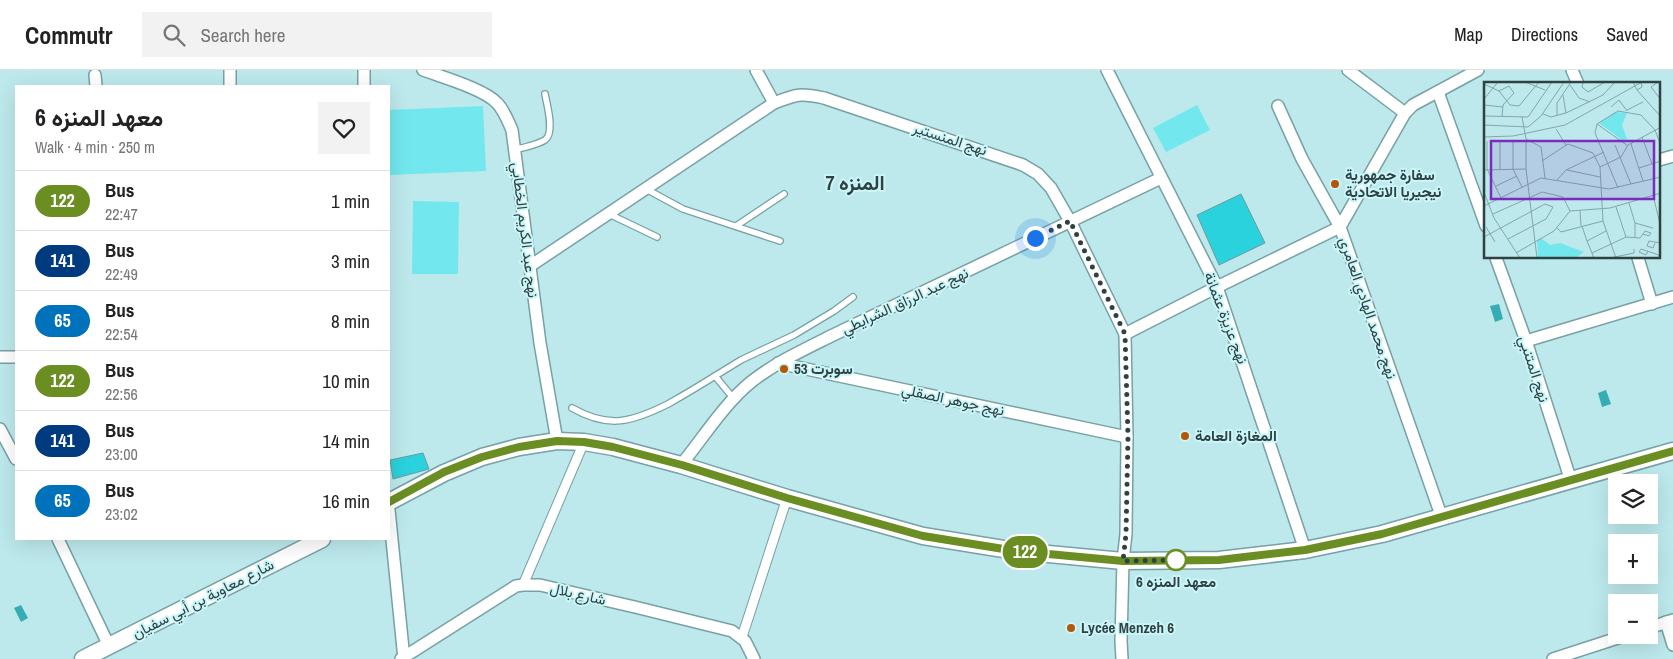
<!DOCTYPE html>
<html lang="en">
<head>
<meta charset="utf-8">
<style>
  :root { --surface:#fff; --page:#f2f2f2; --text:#222; --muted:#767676; --line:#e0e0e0 }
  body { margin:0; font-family:"Archivo Narrow",Vazirmatn,sans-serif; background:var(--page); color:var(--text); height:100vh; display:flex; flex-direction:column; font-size:19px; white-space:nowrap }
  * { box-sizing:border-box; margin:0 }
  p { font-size:16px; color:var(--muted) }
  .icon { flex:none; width:28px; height:28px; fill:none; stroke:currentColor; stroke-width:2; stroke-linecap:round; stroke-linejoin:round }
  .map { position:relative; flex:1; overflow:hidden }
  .side { position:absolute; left:15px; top:15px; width:375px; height:455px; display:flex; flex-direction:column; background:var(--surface); border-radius:0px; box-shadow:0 5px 20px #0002 }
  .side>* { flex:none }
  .badge { padding:0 10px; border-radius:16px; font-size:18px; line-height:32px }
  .buttons { position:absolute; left:1608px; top:404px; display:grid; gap:10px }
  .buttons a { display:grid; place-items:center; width:50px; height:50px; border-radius:0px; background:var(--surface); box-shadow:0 5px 20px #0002; font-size:25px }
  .you { position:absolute; width:25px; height:25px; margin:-12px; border:4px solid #fff; border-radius:50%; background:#1a73e8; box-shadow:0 0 0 8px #1a73e833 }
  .map>.badge { position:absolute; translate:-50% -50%; box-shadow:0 0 0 2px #fff }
  .round { display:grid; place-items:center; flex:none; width:52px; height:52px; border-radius:0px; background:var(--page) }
  .headline { display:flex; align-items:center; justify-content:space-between; height:85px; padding:0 20px }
  h1 { font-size:24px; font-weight:700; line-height:38px }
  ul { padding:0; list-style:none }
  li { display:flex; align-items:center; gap:15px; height:60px; padding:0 20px; border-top:1px solid var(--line) }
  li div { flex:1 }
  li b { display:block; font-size:19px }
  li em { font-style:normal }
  li .badge { min-width:55px; font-weight:700; text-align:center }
  header { display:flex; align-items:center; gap:30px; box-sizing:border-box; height:70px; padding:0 25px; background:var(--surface); border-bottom:1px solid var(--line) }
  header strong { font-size:24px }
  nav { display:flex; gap:28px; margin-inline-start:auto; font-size:18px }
  .search { width:350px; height:45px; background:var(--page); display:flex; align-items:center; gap:12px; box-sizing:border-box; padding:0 18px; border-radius:0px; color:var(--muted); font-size:19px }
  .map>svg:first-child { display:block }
  .green { fill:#72e7ee }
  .water { fill:#36adb4 }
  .building { fill:#29d2dc; stroke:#709a9d }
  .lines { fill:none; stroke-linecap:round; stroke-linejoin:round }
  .service-casing { stroke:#77a1a4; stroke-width:8 }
  .pedestrian-casing { stroke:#77a1a4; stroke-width:11 }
  .minor-casing { stroke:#77a1a4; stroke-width:14 }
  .secondary-casing { stroke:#77a1a4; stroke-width:19 }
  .service { stroke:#fff; stroke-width:5.5 }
  .pedestrian { stroke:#fff; stroke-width:9 }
  .minor { stroke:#fff; stroke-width:11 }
  .secondary { stroke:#fff; stroke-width:16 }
  .line-casing { stroke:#fff; stroke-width:11 }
  .line { stroke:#6b8e23; stroke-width:8 }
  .walk { stroke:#2f4142; stroke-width:5; stroke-dasharray:0 9 }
  .poi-dot { fill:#b65708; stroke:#caf6f9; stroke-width:2 }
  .stop-dot { fill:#fff; stroke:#6b8e23; stroke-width:2.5 }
  .labels { text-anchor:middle; stroke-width:4; stroke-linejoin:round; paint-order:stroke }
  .street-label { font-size:15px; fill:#2f4142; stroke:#caf6f9 }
  .poi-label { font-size:15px; font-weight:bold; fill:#2f4142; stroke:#caf6f9; text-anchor:start }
  .stop-label { font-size:15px; font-weight:bold; fill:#2f4142; stroke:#caf6f9 }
  .district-label { font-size:20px; font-weight:bold; fill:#2f4142; stroke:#caf6f9 }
  .inset-road { fill:none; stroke:#84a6a8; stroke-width:1 }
  .view { fill:#7b2cbf; fill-opacity:0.15; stroke:#7b2cbf; stroke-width:2.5 }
  .inset-edge { fill:none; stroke:#2f4142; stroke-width:2.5 }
</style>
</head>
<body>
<header>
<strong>Commutr</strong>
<div class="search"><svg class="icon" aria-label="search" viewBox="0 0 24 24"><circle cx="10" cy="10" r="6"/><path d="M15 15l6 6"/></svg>Search here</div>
<nav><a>Map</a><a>Directions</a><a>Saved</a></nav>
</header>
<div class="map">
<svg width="1673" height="589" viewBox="0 0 1673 589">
  <rect width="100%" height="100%" fill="#bde9ec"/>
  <g class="green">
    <path d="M1197,35L1210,60L1166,82L1153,58Z"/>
    <path d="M483,36L486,101L390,105L389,40Z"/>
    <path d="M413,131L459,132L458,204H412Z"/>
  </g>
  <g class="water">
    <path d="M1499,234L1503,249L1495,252L1490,236Z"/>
    <path d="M1606,320L1611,334L1602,337L1598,323Z"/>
    <path d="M21,535L28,548L21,552L14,538Z"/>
  </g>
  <g class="building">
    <path d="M1241,124L1265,173L1219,195L1197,145Z"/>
    <path d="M423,383L429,399L393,409L390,390Z"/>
  </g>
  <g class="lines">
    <defs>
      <g id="service">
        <path d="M515,80C524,77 537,75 545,70C555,63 547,35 545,24"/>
        <path d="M646,119L683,139L780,171"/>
        <path d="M609,144L657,167"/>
        <path d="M736,156L784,124"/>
        <path d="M715,306L741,290L794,265L834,241L853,227"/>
        <path d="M572,338C609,359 632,352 668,334C684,325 699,316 715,306L734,329"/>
      </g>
      <g id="pedestrian">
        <path d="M523,515L584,372"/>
        <path d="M742,567L787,428"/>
      </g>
      <g id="minor">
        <path d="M364,0V16"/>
        <path d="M423,0C442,7 484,19 497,33C504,40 508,51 512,60L540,273L557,371"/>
        <path d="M756,0L774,33"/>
        <path d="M1107,0L1217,217L1305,480"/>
        <path d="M1348,0L1405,43"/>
        <path d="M1572,0L1578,14"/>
        <path d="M95,5L96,16"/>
        <path d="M230,16V0"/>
        <path d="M1438,22L1486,156"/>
        <path d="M1278,36L1302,89L1340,157L1442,448"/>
        <path d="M1659,90L1673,86"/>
        <path d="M1496,188L1526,271L1571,411"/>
        <path d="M1638,188L1652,234"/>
        <path d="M530,196L774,33C797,24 800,23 824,28L1023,95L1038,104L1051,118L1070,151L1125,264L1127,367L1126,464L1123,491L1121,571L1122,589"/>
        <path d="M1125,264L1217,217L1340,157L1405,43L1413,35L1478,0"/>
        <path d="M1526,271L1673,227"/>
        <path d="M0,287H16"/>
        <path d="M778,293L1127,367"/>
        <path d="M0,359L16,389"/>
        <path d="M681,395C703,368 724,334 751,312C775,293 803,280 831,266L1161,108"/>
        <path d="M389,440L404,589"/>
        <path d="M58,469L109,576"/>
        <path d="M1666,552L1673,575"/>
        <path d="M1649,558L1673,550"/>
        <path d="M401,589L516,516L523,515H540L639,538L732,561L745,571L754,589"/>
        <path d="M1553,589L1627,565"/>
      </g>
      <g id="secondary">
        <path d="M389,432L444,403L482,387L519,377L557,371L584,372L613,377L681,395L787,428L923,466L1016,481L1123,491L1219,490L1305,480L1382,464L1673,381"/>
        <path d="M83,589L322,469"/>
      </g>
    </defs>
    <use href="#service" class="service-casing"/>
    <use href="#pedestrian" class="pedestrian-casing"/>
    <use href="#minor" class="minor-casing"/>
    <use href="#secondary" class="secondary-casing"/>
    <use href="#service" class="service"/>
    <use href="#pedestrian" class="pedestrian"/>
    <use href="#minor" class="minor"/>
    <use href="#secondary" class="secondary"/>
  </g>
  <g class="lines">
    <defs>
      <path id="line" d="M389,432L444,402L482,387L519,377L557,371L584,372L613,377L682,395L787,428L923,466L1016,481L1123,491L1219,490L1305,480L1382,464L1673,381"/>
    </defs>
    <use href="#line" class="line-casing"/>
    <use href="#line" class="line"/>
    <path class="walk" d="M1035,168L1070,151L1125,264L1128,367L1126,464L1123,491L1180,490H1176"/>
  </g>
  <g class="poi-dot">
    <circle cx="1335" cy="114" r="5"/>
    <circle cx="784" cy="299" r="5"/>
    <circle cx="1185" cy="366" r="5"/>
    <circle cx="1071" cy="558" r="5"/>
  </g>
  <circle class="stop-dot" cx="1176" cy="490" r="10"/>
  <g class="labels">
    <g class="street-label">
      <text transform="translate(950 69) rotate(18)" y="5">نهج المنستير</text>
      <text transform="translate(525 160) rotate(83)" y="5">نهج عبد الكريم الخطابي</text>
      <text transform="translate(905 231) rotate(-25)" y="5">نهج عبد الرزاق الشرايطي</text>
      <text transform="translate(1368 238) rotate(71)" y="5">نهج محمد الهادي العامري</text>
      <text transform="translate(1226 248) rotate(69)" y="5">نهج عزيزة عثمانة</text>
      <text transform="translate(1534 299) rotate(72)" y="5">نهج المتنبي</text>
      <text transform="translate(953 330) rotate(12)" y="5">نهج جوهر الصقلي</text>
      <text transform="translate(578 524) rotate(13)" y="5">شارع بلال</text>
      <text transform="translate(203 529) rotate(-27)" y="5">شارع معاوية بن أبي سفيان</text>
    </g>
    <g class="poi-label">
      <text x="1345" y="110">سفارة جمهورية<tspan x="1345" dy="17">نيجيريا الاتحادية</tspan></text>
      <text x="794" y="304">سوبرت 53</text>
      <text x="1195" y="371">المغازة العامة</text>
      <text x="1081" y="563">Lycée Menzeh 6</text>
    </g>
    <g class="stop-label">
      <text x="1176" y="517">معهد المنزه 6</text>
    </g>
    <g class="district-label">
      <text x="855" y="120">المنزه 7</text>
    </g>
  </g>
  <g transform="translate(1484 12)">
    <rect width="176" height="176" fill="#bde9ec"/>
    <path d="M131,30L143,31L138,43L143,57L138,58L115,41ZM57,156L66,163L76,161L100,170L91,176H54L53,158Z" fill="#72e7ee"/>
    <path class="inset-road" d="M41,0L61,8M99,0L98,5L104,10L121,0M149,0L153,8L158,5L157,0M174,0L167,5L177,18M0,2L15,9L26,23L35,24L55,0M86,3L95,16L106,20M153,8L177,35M15,9L25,4L30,11L19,23L18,34M79,13L82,31M0,17L14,0M0,23L19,25M127,25L135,18L143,29M143,28L159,20M59,32L67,35L82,31L119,13L131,0M0,34L44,35L68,0M73,34V21L87,0M38,35L42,57L57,65L61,96M113,42L144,64M0,43L44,45L57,34L80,0M72,47L82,63M0,55L29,54L81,43L158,0M158,55L168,82M3,59V87L17,116M29,59V87L38,105M42,59V87L53,176M16,60V87M147,62L159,99M131,63L147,102M58,79L84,62L109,71L116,85L119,139L132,176M116,85L137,75L144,63L177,45M155,86L177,79M0,88L42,87M83,88L116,95M73,98L82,88L120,70M12,104L33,94M134,106L111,51L113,42L134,29L157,33L171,48L177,64M0,110L10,136L36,176M169,113L177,146M145,121L151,141V155M0,124L57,96L125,107L177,95M132,125L142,155M96,128L97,144M9,132L58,110L79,115L86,129L126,126L177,111M151,141L169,146M98,144L103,159M2,145L11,160M73,146L77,150L119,139M0,155L61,122L69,125L62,137L24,157M171,161L169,166L163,164L165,159L177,161M164,169L162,173L155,170L157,167L169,171L177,174M32,171L70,149L86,129M108,171L142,155L156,156L161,149L167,151L165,154L159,152M110,176L103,159L122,149M126,176L150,171V167"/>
    <path class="view" d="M7,59H170V117H7Z"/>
    <rect width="176" height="176" class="inset-edge"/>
  </g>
</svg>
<div class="buttons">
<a><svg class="icon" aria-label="layers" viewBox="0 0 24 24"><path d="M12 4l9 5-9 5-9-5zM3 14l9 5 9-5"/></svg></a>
<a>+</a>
<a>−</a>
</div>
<div class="you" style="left:1035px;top:168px"></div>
<b class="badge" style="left:1025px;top:482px;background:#6b8e23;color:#fff">122</b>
<section class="side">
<div class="headline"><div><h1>معهد المنزه 6</h1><p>Walk · 4 min · 250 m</p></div><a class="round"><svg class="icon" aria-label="heart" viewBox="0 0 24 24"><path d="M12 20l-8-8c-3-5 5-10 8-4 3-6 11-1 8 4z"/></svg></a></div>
<ul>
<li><span class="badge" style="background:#6b8e23;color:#fff">122</span><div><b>Bus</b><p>22:47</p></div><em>1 min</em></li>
<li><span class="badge" style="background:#003b80;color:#fff">141</span><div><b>Bus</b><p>22:49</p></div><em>3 min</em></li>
<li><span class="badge" style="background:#0072bc;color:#fff">65</span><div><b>Bus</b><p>22:54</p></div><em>8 min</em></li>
<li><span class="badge" style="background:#6b8e23;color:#fff">122</span><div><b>Bus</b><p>22:56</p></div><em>10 min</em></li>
<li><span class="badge" style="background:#003b80;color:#fff">141</span><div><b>Bus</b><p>23:00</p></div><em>14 min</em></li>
<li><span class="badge" style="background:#0072bc;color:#fff">65</span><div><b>Bus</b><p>23:02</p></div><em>16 min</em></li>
</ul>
</section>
</div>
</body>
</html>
